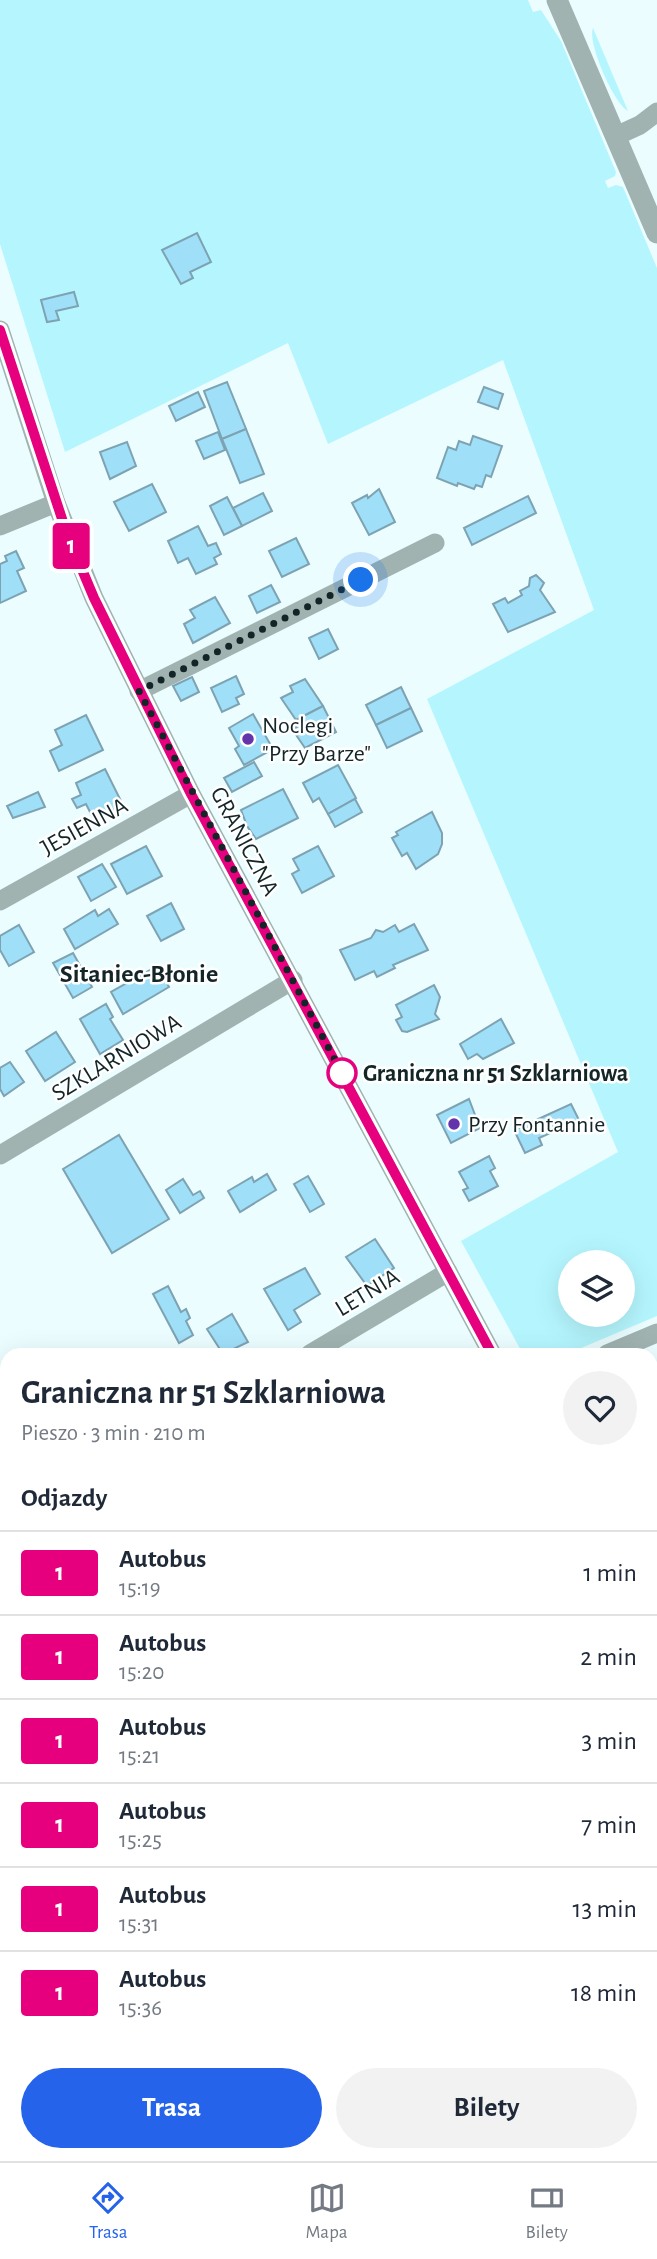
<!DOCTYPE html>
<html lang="pl">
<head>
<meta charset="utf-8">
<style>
  :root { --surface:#fff; --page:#f2f2f3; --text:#1f2937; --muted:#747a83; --line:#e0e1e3; --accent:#2563eb }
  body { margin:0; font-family:"Alegreya Sans",sans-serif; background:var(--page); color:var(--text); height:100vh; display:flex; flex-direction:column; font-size:26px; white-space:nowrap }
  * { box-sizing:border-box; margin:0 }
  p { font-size:23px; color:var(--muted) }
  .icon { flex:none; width:38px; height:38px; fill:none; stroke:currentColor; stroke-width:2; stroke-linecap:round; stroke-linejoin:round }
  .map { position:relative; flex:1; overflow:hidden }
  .sheet { position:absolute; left:0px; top:1348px; width:658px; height:814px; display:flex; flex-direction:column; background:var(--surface); border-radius:21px 21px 0 0; box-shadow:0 7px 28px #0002 }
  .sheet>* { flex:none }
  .badge { padding:0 14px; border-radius:5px; font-size:24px; line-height:46px }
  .buttons { position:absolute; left:558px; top:1250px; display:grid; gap:14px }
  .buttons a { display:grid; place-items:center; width:77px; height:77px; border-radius:50%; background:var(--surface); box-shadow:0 7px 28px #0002; font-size:35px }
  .you { position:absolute; width:35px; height:35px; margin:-18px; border:5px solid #fff; border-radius:50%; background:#1a73e8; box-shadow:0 0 0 10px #1a73e833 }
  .map>.badge { position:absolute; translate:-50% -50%; box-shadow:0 0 0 4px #fff }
  h2 { padding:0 21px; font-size:26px; line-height:63px }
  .round { display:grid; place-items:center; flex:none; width:74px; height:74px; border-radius:37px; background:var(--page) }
  .overview { display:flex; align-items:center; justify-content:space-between; height:119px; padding:0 21px }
  h1 { font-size:33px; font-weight:700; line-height:52px }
  .action { display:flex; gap:14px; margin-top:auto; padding:14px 21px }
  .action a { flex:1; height:80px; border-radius:42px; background:var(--accent); color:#fff; font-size:28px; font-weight:700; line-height:80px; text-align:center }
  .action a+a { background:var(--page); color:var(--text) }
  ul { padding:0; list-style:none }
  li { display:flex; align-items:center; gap:21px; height:84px; padding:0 21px; border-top:2px solid var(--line) }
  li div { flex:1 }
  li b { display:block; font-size:26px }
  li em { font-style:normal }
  li .badge { min-width:77px; font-weight:700; text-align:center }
  .dock { display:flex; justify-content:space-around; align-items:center; height:98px; border-top:2px solid var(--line); background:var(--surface); font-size:19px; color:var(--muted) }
  .dock a { display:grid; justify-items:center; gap:4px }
  .dock .selected { color:var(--accent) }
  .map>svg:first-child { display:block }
  .green { fill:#b5f6fe; fill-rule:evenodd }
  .building { fill:#a0dff8; stroke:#7da3b3; stroke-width:2 }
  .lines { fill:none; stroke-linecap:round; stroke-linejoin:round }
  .minor { stroke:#a0b3b1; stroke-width:19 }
  .tertiary { stroke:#a0b3b1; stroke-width:21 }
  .line-casing { stroke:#fff; stroke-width:16 }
  .line { stroke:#e6007e; stroke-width:10 }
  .walk { stroke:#132527; stroke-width:7; stroke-dasharray:0 12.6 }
  .poi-dot { fill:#6434ab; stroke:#fff; stroke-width:2.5 }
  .stop-dot { fill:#fff; stroke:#e6007e; stroke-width:3.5 }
  .labels { text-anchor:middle; stroke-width:5; stroke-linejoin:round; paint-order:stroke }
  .poi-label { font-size:24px; fill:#132527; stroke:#fff; text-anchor:start }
  .street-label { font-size:24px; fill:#132527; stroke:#fff }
  .stop-label { font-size:24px; font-weight:bold; fill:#132527; stroke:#fff; text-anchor:start }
  .neighbourhood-label { font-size:26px; font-weight:bold; fill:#132527; stroke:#fff }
</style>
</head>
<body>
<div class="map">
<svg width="657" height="2161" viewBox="0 0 657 2161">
  <rect width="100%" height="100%" fill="#ebfdff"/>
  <g class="green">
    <path d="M0,0H528L533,12L541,10L561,41L616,172L615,176L605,181L608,188L616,185L623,187L657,268V1316L567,1354H523L461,1241L618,1152L427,699L594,610L503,360L328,444L288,343L65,452L0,244ZM570,1262H623V1314H570Z"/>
    <path d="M593,28L628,111C614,104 587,43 593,28Z"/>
  </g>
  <g class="building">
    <path d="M197,233L211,262L190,272L193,278L181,284L162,250Z"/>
    <path d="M74,292L78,306L56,311L59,320L47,322L41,300Z"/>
    <path d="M227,382L246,429L222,439L204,391Z"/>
    <path d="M484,387L503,394L498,409L478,402Z"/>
    <path d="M198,392L205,407L176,421L169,406Z"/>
    <path d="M246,429L264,474L240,483L222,439Z"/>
    <path d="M218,432L225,450L204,459L196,441Z"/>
    <path d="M473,436L502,446L491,477L486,475L482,487L476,485L474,489L458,483L457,486L437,478L448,447L456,450L459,441L470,445Z"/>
    <path d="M127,442L136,466L110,479L100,452Z"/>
    <path d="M152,484L166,512L129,531L114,502Z"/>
    <path d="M379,489L395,522L369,535L352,503L367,495L368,498Z"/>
    <path d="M263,493L272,511L242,526L233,508Z"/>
    <path d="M528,496L536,513L472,545L464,528Z"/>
    <path d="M227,497L242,526L224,535L210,506Z"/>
    <path d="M198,526L208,546L216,543L221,554L214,558L217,564L196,574L188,558L178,563L168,541Z"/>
    <path d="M296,538L309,564L282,577L269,551Z"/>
    <path d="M16,551L24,568L17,571L26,591L0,603V564L7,561L5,556Z"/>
    <path d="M536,575L544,583L540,590L555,612L508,632L493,604L505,598L508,603L522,595L520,591L529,586L530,578Z"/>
    <path d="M271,585L280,602L257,613L249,596Z"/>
    <path d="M215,597L230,623L193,643L184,624L195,618L190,610Z"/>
    <path d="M328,629L338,649L319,659L309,638Z"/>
    <path d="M236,676L244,694L236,698L239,704L222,712L211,688Z"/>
    <path d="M192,677L199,692L181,701L173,686Z"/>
    <path d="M305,679L323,706L296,720L281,698L293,692L290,686Z"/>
    <path d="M401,687L411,708L376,725L366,705Z"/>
    <path d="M323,706L336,732L305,748L292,729L299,726L296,720Z"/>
    <path d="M411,708L422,731L387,748L376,725Z"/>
    <path d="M253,714L273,749L244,765L235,749L239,746L229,728Z"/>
    <path d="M86,715L103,750L59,771L50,751L62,745L55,730Z"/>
    <path d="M254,762L262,776L232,792L224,778Z"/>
    <path d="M338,765L356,798L328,814L319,798L313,802L303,783Z"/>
    <path d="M105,769L123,805L94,820L86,804L77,808L72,799L81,795L76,783Z"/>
    <path d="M283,789L298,818L256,839L247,826L241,810Z"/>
    <path d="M38,792L45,807L13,818L7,806Z"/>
    <path d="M355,799L362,812L335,827L328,814Z"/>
    <path d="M432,812L442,833V844L438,854L416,869L407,853L402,856L392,838L398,835L396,832Z"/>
    <path d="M146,846L162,876L127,894L111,864Z"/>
    <path d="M318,846L334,876L302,893L292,874L299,870L293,859Z"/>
    <path d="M102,864L116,887L91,901L78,877Z"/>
    <path d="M171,903L184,929L161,941L147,916Z"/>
    <path d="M109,909L118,924L75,949L64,929L95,910L98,916Z"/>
    <path d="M414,924L428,950L393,965L395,968L377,977L374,971L355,980L340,950L371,938L376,930L383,932L395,925L399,932Z"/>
    <path d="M19,925L34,952L9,966L0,950V936Z"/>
    <path d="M73,953L92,987L73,998L53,963Z"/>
    <path d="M157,966L169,987L123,1014L111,992Z"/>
    <path d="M434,985L440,997L435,1014L439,1019L407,1032L402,1031L396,1020L402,1017L396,1005Z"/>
    <path d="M106,1004L113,1017L110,1019L123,1040L100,1054L80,1019Z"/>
    <path d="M501,1019L514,1043L483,1059L477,1054L468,1059L460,1044Z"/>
    <path d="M56,1032L75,1062L45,1081L26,1051Z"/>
    <path d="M10,1062L24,1082L4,1096L0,1089V1068Z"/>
    <path d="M469,1099L480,1128L451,1143L437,1115Z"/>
    <path d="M571,1104L579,1120L539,1138L542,1145L525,1153L514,1130Z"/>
    <path d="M119,1135L169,1219L112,1253L63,1169Z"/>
    <path d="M489,1156L495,1168L490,1171L498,1186L469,1201L463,1190L468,1188L459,1172Z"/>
    <path d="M267,1174L276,1190L240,1212L228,1191L252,1177L254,1182Z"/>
    <path d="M308,1176L324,1204L310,1212L294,1184Z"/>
    <path d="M183,1179L193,1195L200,1191L204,1198L180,1213L166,1190Z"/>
    <path d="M375,1239L394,1268L367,1286L346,1257Z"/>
    <path d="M305,1268L320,1294L294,1310L301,1322L288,1330L264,1289Z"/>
    <path d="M168,1286L181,1312L186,1309L190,1318L186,1321L193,1335L179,1343L153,1294Z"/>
    <path d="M232,1314L248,1342L223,1354L207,1329Z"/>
    <path d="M651,1375L657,1394V1413L651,1416Z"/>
    <path d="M3,1421L7,1429V1521L0,1525V1423Z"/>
    <path d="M2,1595L7,1596L5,1634L0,1626Z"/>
    <path d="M7,1700V1727L0,1730V1704Z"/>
    <path d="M651,1802L657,1812V1823L651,1826Z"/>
    <path d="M657,1854V1876L654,1878L651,1857Z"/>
    <path d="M65,2154H106L95,2161H69Z"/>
    <path d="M208,2154H251L238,2157L240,2161H207Z"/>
    <path d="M416,2154H470L459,2161H429L419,2159Z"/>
    <path d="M567,2154H650L639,2161H557Z"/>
  </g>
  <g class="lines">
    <g class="minor">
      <path d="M616,136L640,125L657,112"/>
      <path d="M0,330L56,503L94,598L191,794L492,1354"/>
      <path d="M0,526L56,503"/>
      <path d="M139,691L435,543"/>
      <path d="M0,901L191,794"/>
      <path d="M0,1155L293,980"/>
      <path d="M310,1354L448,1272"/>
      <path d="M607,1354L657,1333"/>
      <path d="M0,1541L7,1537"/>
      <path d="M651,1650L657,1661"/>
      <path d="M0,1858L7,1854"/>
      <path d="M0,1903L7,1914"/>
      <path d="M160,2154L164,2161"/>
      <path d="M306,2161L308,2154"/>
    </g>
    <path class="tertiary" d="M557,0L657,233"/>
  </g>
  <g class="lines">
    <defs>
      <path id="line" d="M0,330L67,534L94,598L191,794L492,1354"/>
    </defs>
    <use href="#line" class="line-casing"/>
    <use href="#line" class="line"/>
    <path class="walk" d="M342,1073L344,1077L139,691L361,580"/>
  </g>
  <g class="poi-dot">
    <circle cx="248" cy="739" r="7"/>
    <circle cx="454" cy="1124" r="7"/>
  </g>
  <circle class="stop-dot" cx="342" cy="1073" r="14"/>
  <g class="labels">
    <g class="poi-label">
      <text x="262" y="733">Noclegi<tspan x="262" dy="28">"Przy Barze"</tspan></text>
      <text x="468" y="1132">Przy Fontannie</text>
    </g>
    <g class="street-label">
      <text transform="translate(84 826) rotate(-29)" y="8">JESIENNA</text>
      <text transform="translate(245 841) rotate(62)" y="8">GRANICZNA</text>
      <text transform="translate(116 1057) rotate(-31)" y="8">SZKLARNIOWA</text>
      <text transform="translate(367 1292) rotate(-31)" y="8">LETNIA</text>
    </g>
    <g class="stop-label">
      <text x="363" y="1081">Graniczna nr 51 Szklarniowa</text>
    </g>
    <g class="neighbourhood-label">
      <text x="139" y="982">Sitaniec-Błonie</text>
    </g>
  </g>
</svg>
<div class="buttons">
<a><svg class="icon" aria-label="layers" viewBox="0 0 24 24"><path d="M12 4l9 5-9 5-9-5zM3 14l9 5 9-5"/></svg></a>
</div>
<div class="you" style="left:361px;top:580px"></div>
<b class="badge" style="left:71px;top:546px;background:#e6007e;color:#fff">1</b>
<section class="sheet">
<div class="overview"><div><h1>Graniczna nr 51 Szklarniowa</h1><p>Pieszo · 3 min · 210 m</p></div><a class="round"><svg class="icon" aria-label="heart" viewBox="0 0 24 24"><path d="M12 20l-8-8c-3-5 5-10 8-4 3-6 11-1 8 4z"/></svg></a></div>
<h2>Odjazdy</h2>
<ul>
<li><span class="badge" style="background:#e6007e;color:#fff">1</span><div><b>Autobus</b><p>15:19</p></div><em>1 min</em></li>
<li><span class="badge" style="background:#e6007e;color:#fff">1</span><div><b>Autobus</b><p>15:20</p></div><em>2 min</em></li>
<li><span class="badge" style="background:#e6007e;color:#fff">1</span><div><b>Autobus</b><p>15:21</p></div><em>3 min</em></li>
<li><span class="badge" style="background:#e6007e;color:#fff">1</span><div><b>Autobus</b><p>15:25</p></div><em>7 min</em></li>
<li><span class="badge" style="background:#e6007e;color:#fff">1</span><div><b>Autobus</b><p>15:31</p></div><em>13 min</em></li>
<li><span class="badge" style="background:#e6007e;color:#fff">1</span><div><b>Autobus</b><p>15:36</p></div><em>18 min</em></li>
</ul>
<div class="action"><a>Trasa</a><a>Bilety</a></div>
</section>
</div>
<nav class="dock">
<a class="selected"><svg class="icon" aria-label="directions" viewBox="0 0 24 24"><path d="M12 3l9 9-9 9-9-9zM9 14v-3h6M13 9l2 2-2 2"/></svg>Trasa</a>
<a><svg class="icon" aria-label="map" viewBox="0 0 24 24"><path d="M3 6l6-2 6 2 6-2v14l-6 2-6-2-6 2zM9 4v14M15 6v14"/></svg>Mapa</a>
<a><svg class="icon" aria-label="tickets" viewBox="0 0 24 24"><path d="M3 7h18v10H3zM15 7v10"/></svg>Bilety</a>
</nav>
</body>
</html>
